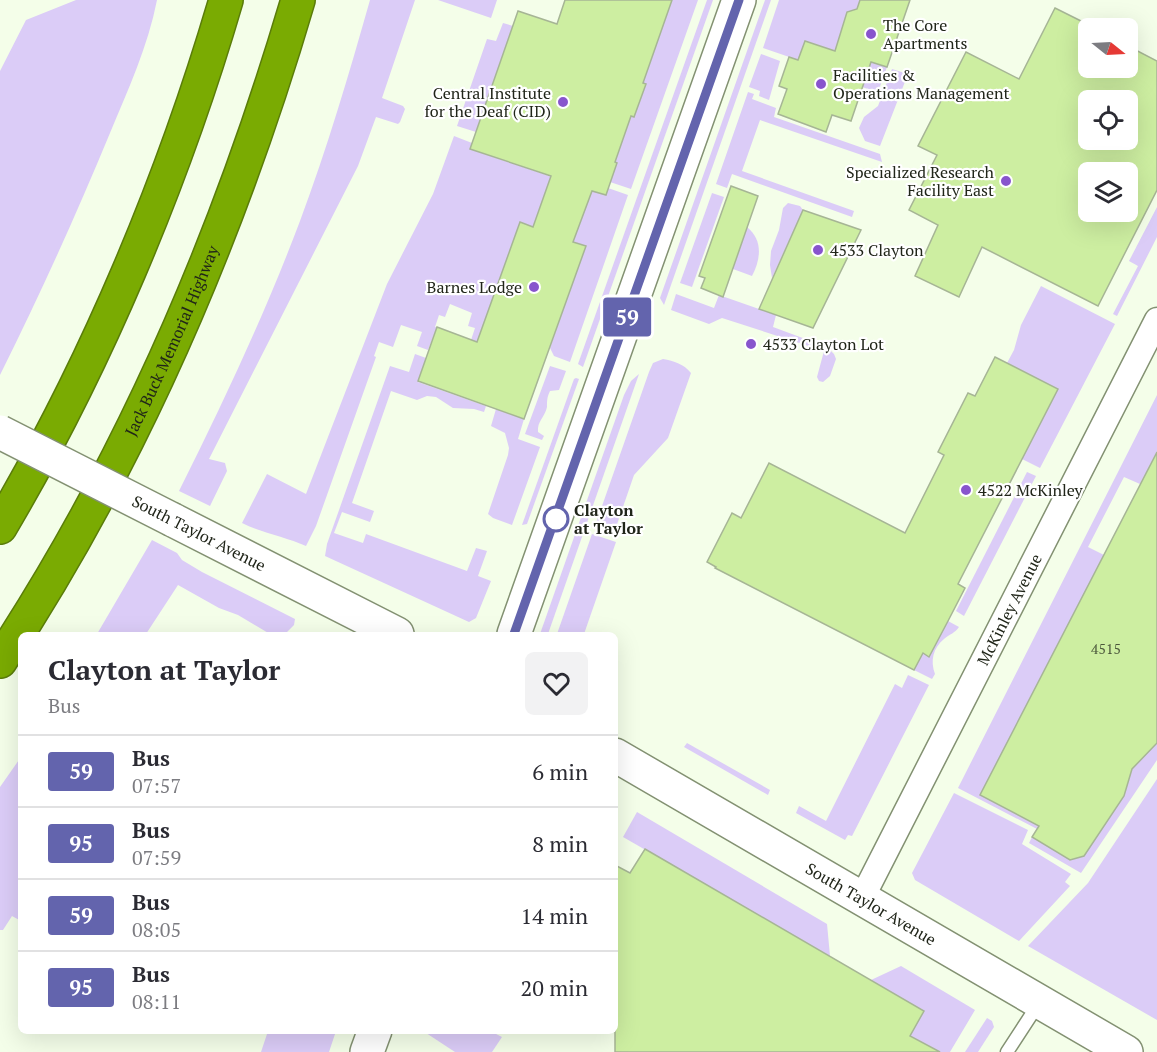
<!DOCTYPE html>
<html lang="en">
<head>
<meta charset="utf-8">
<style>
  :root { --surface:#fff; --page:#f2f2f3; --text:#2b2b33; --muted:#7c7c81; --line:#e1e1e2 }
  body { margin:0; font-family:"PT Serif",serif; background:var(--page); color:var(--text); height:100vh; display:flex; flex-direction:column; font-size:22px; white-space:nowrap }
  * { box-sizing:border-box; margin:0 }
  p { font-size:20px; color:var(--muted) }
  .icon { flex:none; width:33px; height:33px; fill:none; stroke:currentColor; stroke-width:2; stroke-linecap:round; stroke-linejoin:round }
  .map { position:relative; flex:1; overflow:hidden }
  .details { position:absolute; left:18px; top:632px; width:600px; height:402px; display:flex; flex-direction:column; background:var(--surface); border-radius:9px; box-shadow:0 6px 24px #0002 }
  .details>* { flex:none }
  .badge { padding:0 12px; border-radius:4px; font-size:21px; line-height:39px }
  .needle { width:39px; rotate:108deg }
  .controls { position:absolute; left:1078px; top:18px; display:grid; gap:12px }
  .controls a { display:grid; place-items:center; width:60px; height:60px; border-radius:9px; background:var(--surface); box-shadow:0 6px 24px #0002; font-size:30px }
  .map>.badge { position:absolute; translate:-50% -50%; box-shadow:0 0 0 3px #fff }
  .round { display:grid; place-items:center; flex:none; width:63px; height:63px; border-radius:9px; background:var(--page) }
  .overview { display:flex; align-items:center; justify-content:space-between; height:102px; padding:0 30px }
  h1 { font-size:28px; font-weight:700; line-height:45px }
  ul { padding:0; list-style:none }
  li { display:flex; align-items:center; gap:18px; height:72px; padding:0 30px; border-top:2px solid var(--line) }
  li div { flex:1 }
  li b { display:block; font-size:22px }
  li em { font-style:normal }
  li .badge { min-width:66px; font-weight:700; text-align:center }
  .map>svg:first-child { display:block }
  .green { fill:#dbccf7 }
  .building { fill:#cdeea1; stroke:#a6b595; stroke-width:1.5; fill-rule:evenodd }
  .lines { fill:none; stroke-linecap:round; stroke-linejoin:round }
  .lane-casing { stroke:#839172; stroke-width:15 }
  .street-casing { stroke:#839172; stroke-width:27 }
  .secondary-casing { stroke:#839172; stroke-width:36 }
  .highway-casing { stroke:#5a7c0a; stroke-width:36 }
  .lane { stroke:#fff; stroke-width:12 }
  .street { stroke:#fff; stroke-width:24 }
  .secondary { stroke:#fff; stroke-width:33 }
  .highway { stroke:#7aab02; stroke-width:33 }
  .secondary-bridge-casing { stroke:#839172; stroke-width:36; stroke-linecap:butt }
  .secondary-bridge { stroke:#fff; stroke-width:33 }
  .line-casing { stroke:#fff; stroke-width:14 }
  .line { stroke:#6364ad; stroke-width:9 }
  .poi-dot { fill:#8855cd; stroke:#fff; stroke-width:2 }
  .stop-dot { fill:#fff; stroke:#6364ad; stroke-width:3 }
  .labels { text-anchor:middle; stroke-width:4.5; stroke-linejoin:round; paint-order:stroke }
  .number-label { font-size:14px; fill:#4b573b }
  .poi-label { font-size:16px; fill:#202519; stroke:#fff; text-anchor:start }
  .street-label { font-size:16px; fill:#202519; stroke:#fff }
  .stop-label { font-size:16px; font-weight:bold; fill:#202519; stroke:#fff; text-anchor:start }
</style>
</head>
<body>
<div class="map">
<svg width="1157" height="1052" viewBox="0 0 1157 1052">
  <rect width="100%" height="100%" fill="#f4fee9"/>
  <g class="green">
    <path d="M76,0H157C148,46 128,90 110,133C76,215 40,295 0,375V71L26,20Z"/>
    <path d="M370,0H415L382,98L403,106L405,109L400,122L398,124L376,117L358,166L209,459L225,463L227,471L210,506L179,491C223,403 265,314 300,221C327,149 349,74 370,0Z"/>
    <path d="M438,0H497L491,18Z"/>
    <path d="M672,0H698L631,189L610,182L617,163L615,162L631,116L634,117L646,85L643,83Z"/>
    <path d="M707,0H713L583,367L578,364Z"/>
    <path d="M765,0H771L664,305L660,298Z"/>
    <path d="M779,0H860L857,9L847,12L842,51L887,67L878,92L862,87L870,63L806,41L798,60L763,48Z"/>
    <path d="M503,23L513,26L476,132L457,126L487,39L496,41Z"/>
    <path d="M761,54L780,61L769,100L759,96L760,91L749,87Z"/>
    <path d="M892,69L908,74L880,146L865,141L859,128L864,117L878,106Z"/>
    <path d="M748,92L754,94L752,99L776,108L774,117L880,154L882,162L760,120L742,171L854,211L852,217L732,174L727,188L716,184Z"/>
    <path d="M454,136L472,143L470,149L605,195L608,188L628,195L570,362L554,356L550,348L585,246L573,242L540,207L533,227L520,223L478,342L471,340L475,328L468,326L472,313L450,304L445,317L439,315L435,327H437L428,350L417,346L422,332L401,325L393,347L379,342L374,356L376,357L316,526L306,546C286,537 262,533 242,523L267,474L306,494L387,284L433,194Z"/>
    <path d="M712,193L724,197L692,287L680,283Z"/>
    <path d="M788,203L800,206L803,210L772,278L770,265L771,251L779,230L783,208Z"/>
    <path d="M1157,207V237L1117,316L1113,314L1138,266L1129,261Z"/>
    <path d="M747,227C763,240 761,259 752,276L733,269Z"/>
    <path d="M1041,286L1115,324L1040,468L1022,459L1058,389L1007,363L1014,350L1021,325Z"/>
    <path d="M676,294L714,308L719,295L776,315L773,327L827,347L834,354L836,359L830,376L823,382L819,381L817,377L824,351L722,318L709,324L671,310Z"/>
    <path d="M415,354L426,358L418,382L486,406L484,412L474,409L453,408L436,397L427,396L417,400L391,391L352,503L374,511L370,522L342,512L334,533L363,543L366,534L467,571L476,548L487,551L478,576L491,581L476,618L469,622L325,556L327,544L390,366L409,372Z"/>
    <path d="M663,359C674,361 684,364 691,373L668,438L634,475L614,533L595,526L649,372L653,363Z"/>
    <path d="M550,366L566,371L559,390L550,391C547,397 547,401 547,407C545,417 537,421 538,432L544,436L542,440L525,434Z"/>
    <path d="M639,374L548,634H540L624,395L631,381Z"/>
    <path d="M576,378L579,379L527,524L522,525L574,379Z"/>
    <path d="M1157,395V452L1140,484L1124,477L1088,547L1104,555L980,795L1038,826L1037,829L958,788Z"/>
    <path d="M496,409L524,419L518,439L540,447L512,525L493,518L488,514L508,455L509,448L505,433L491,426Z"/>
    <path d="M1027,472L1036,476L964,616L956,611Z"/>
    <path d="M592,534L616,542L584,634H557Z"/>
    <path d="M152,540L177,553L182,560L202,572L295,619L294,625L285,634H270L238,615L219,608L178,585L146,634H97Z"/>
    <path d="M948,621L959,627C955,633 950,634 944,639C933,648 930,661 935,674L932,679L914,670L923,653L929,656Z"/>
    <path d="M908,675L929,685L852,836L848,835L845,840L796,813L799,806L826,821L895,684L902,688Z"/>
    <path d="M687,743L770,790L768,795L684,747Z"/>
    <path d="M1157,743V760L1081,873L1029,843L1032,837L1070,860L1084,856L1124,796L1132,769Z"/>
    <path d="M21,757V921L12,916L3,930H0V787Z"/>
    <path d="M1157,779V1020L1028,946L1088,883Z"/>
    <path d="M954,793L1028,830L1022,844L1071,874L1065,882L1070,886L1019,941L915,880L912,873Z"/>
    <path d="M637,812L827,924L830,956L623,837Z"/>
    <path d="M901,966L975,1010L950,1052H932L910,1036L924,1011L871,980Z"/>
    <path d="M987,1018L992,1021L994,1027L978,1052H965Z"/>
    <path d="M268,1031V1030L336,1031L329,1052H261Z"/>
    <path d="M423,1031H490L502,1037L492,1052H455Z"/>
  </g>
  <g class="building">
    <path d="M565,0H672L643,83L646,84L634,117L631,116L615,162L617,163L606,195L592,191L573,242L586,246L524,419L418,381L437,327L477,342L520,222L533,227L551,176L470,149L518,11L557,24Z"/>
    <path d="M860,0H910L887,67L871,62L851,121L832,115L826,132L778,114L787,89L779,86L789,57L798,60L805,41L835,51L847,12L857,9Z"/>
    <path d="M1055,8L1095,28H1089V68H1128V46L1157,61V190L1098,306L982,247L959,297L915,276L938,225L909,210L937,155L918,146L966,52L1019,79ZM1089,100H1128V140H1089ZM1089,172H1128V212H1089Z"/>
    <path d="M731,186L758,196L723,297L701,288L705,278L699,276Z"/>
    <path d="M803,210L861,230L813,328L759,309Z"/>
    <path d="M995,357L1058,389L958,584L965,588L948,621L929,657L923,653L914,670L715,568L716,567L707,562L732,513L741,518L769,463L905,533L944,455L938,452L968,393L975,396Z"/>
    <path d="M1157,452V743L1132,769L1124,796L1084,856L1070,860L1032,837L1039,826L980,795Z"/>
    <path d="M645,849L924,1011L910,1036L940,1052H615V865L630,873Z"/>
  </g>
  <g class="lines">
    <defs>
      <path id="lane" d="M1007,1052L1039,1003"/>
      <g id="street">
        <path id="s1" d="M862,898L1157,320"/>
      </g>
      <g id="secondary">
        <path d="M173,520L397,634"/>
        <path d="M514,634L739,0"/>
        <path id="s2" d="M615,755L1126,1052"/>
        <path d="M367,1052L375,1030"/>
      </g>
      <g id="highway">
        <path d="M0,527C96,365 173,181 226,0"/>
        <path id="s3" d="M0,661C133,459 230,231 298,0"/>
      </g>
    </defs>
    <use href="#lane" class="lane-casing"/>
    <use href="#street" class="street-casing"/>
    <use href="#secondary" class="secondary-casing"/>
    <use href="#highway" class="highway-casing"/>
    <use href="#lane" class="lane"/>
    <use href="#street" class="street"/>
    <use href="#secondary" class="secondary"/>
    <use href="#highway" class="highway"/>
    <defs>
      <path id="secondary-bridge" d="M0,432L173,520"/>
    </defs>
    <use href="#secondary-bridge" class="secondary-bridge-casing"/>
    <use href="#secondary-bridge" class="secondary-bridge"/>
  </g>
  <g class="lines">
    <defs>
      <path id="line" d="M514,634L739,0"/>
    </defs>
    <use href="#line" class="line-casing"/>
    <use href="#line" class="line"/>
  </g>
  <g class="poi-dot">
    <circle cx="871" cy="34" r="6"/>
    <circle cx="821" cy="84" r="6"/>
    <circle cx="563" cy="102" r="6"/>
    <circle cx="1006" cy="181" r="6"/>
    <circle cx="818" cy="250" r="6"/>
    <circle cx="534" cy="287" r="6"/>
    <circle cx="751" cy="344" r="6"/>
    <circle cx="966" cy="490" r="6"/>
  </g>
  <circle class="stop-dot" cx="556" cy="519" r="12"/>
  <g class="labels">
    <g class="number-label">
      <text x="1106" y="654">4515</text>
    </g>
    <g class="poi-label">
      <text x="883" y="31">The Core<tspan x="883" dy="18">Apartments</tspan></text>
      <text x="833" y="81">Facilities &amp;<tspan x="833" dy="18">Operations Management</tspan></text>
      <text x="551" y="99" text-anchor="end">Central Institute<tspan x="551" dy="18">for the Deaf (CID)</tspan></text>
      <text x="994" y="178" text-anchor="end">Specialized Research<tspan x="994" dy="18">Facility East</tspan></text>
      <text x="830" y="256">4533 Clayton</text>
      <text x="522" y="293" text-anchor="end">Barnes Lodge</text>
      <text x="763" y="350">4533 Clayton Lot</text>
      <text x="978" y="496">4522 McKinley</text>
    </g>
    <g class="street-label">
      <text dy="6" stroke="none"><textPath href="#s3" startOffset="364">Jack Buck Memorial Highway</textPath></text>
      <text transform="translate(199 533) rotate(27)" y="6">South Taylor Avenue</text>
      <text dy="6" stroke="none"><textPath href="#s1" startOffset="324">McKinley Avenue</textPath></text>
      <text dy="6" stroke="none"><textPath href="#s2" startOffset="296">South Taylor Avenue</textPath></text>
    </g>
    <g class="stop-label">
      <text x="574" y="516">Clayton<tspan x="574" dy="18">at Taylor</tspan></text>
    </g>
  </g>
</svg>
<div class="controls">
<a><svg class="needle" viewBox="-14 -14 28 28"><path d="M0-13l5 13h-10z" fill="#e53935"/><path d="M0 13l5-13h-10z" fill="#7c7c81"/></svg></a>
<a><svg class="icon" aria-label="locate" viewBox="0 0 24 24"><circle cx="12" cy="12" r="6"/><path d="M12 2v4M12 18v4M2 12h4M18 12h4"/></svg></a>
<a><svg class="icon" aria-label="layers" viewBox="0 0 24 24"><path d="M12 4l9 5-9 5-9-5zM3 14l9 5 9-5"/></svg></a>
</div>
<b class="badge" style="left:627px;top:317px;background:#6364ad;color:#fff">59</b>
<section class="details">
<div class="overview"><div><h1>Clayton at Taylor</h1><p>Bus</p></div><a class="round"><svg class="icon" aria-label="heart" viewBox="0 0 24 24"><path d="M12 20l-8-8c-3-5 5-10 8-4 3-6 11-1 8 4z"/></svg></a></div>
<ul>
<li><span class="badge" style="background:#6364ad;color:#fff">59</span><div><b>Bus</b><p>07:57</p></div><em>6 min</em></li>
<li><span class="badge" style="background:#6364ad;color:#fff">95</span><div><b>Bus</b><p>07:59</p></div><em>8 min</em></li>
<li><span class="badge" style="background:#6364ad;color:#fff">59</span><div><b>Bus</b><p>08:05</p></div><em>14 min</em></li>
<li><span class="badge" style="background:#6364ad;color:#fff">95</span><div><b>Bus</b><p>08:11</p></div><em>20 min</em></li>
</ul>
</section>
</div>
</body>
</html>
